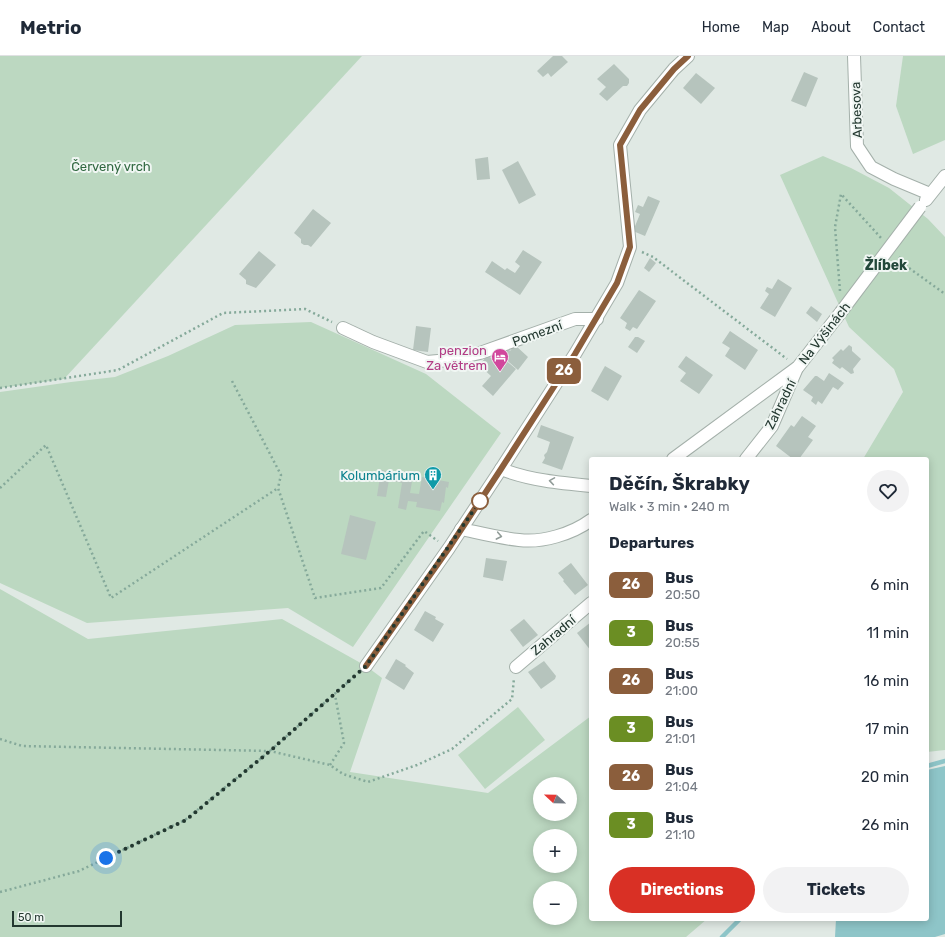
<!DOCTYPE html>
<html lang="en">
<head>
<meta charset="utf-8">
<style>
  :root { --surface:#fff; --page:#f2f2f3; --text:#1f2937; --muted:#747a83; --line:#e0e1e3; --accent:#d93025 }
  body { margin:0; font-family:Rubik,sans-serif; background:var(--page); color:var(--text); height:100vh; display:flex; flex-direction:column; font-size:15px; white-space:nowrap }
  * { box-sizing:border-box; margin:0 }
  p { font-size:13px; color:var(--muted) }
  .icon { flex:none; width:22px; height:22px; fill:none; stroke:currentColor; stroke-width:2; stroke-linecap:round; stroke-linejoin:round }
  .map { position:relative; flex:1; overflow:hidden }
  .sheet { position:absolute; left:589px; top:401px; width:340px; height:464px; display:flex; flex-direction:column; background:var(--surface); border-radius:4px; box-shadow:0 2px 10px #0003 }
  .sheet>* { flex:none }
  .badge { padding:0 8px; border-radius:6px; font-size:14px; line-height:26px }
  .needle { width:26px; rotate:292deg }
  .controls { position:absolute; left:533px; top:721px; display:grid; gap:8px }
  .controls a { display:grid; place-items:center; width:44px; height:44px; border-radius:50%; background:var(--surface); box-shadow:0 2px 10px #0003; font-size:20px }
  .scale { position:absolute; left:12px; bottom:10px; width:110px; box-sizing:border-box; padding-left:4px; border:2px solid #233830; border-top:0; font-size:11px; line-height:14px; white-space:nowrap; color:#233830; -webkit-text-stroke:3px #f0f6f3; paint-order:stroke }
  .you { position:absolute; width:20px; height:20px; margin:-10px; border:3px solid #fff; border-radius:50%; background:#1a73e8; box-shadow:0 0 0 6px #1a73e833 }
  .map>.badge { position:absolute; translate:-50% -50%; box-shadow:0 0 0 2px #fff }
  h2 { padding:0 20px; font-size:15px; line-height:36px }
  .round { display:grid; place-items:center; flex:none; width:42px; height:42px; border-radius:21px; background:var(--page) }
  .overview { display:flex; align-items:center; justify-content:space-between; height:68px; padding:0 20px }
  h1 { font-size:19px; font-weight:700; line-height:30px }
  .button { display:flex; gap:8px; margin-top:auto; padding:8px 20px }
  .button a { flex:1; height:46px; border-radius:24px; background:var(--accent); color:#fff; font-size:16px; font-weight:700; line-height:46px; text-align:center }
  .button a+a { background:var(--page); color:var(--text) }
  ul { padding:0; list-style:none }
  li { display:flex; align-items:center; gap:12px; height:48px; padding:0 20px }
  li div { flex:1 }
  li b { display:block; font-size:15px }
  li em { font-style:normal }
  li .badge { min-width:44px; font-weight:700; text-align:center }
  header { display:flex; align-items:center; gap:24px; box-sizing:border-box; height:56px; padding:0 20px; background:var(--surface); border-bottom:1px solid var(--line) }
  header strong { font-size:19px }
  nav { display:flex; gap:22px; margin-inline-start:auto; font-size:14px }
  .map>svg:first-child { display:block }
  .green { fill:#bcd8c1; fill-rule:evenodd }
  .water { fill:#8ec5c8 }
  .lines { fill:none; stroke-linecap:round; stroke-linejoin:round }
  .stream { stroke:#8ec5c8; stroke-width:4.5 }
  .building { fill:#b6c4bd }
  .minor-casing { stroke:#a4b0aa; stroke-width:14 }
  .path { stroke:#85a99a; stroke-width:2.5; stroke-dasharray:2 3; stroke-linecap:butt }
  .minor { stroke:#fff; stroke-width:12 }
  .minor-bridge-casing { stroke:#a4b0aa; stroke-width:14; stroke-linecap:butt }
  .minor-bridge { stroke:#fff; stroke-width:12 }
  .oneway { stroke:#919c98 }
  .line-casing { stroke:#fff; stroke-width:9 }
  .line { stroke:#8b5e3c; stroke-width:6 }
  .walk { stroke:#233830; stroke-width:4; stroke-dasharray:0 7.2 }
  .stop-dot { fill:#fff; stroke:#8b5e3c; stroke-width:2 }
  .labels { text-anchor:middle; stroke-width:4; stroke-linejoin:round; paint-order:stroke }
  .street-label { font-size:13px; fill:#233830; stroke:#f0f6f3 }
  .park-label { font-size:13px; fill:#326942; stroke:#f0f6f3 }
  .hotel-label { font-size:13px; fill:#b23c85; stroke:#f0f6f3; text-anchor:end }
  .culture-label { font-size:13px; fill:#0d838f; stroke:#f0f6f3; text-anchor:end }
  .neighbourhood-label { font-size:14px; font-weight:bold; fill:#22473a; stroke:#f0f6f3 }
</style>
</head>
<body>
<header>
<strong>Metrio</strong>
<nav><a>Home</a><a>Map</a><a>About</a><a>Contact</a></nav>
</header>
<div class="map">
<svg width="945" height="881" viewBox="0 0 945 881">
  <rect width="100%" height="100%" fill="#e0e9e4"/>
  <g class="green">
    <path d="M0,0H362L64,323L0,332Z"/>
    <path d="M903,0H945V84L913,98L896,50Z"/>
    <path d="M823,100L851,112L889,132L928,163L945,181V694L927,696V403H863L903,336L894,313L849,271L780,119Z"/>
    <path d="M311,266L426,318L501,377L353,591L288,552L87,567L0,527V336L71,326L115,321L168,300L235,269Z"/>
    <path d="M0,533L88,583L282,563L366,610L382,622L350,716L488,737L591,660V863H707L686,881H0ZM540,728H570V758H540ZM540,780H570V810H540ZM540,832H570V862H540Z"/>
    <path d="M518,651L545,684L485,733L458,699Z"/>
  </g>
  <path class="water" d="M945,710V878L935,881H835L836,863H927V714Z"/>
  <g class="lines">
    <g class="stream">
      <path d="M927,710L945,705"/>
      <path d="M722,881L740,863"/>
    </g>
  </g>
  <g class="building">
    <path d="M553,0H562L568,6L551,21L548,17L543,21L537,15Z"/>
    <path d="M614,8L629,23V27L627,30H623L607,45L599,38L606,31L597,23Z"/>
    <path d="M804,16L818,22L806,51L791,45Z"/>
    <path d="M696,17L715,32L701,48L683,32Z"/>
    <path d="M488,101L490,123L477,124L475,103Z"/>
    <path d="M518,105L536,139L519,148L502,114Z"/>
    <path d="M648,140L660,145L645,180L633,175L640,158L635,156L638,149L643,151Z"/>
    <path d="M313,153L331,167L311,191L308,189H304L301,187V183L294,177Z"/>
    <path d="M523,194L542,206L520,239L485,216L492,205L505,214L507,212L515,217L520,210L515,206Z"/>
    <path d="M259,195L276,209L256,232L246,228V224L239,218Z"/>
    <path d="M650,202L656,207L649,216L644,212Z"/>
    <path d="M778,223L792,232L775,261L760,252L769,238L765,235L767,231L772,233Z"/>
    <path d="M639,234L656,245L637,273L633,271L630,275L625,272L627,267L620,262Z"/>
    <path d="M811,250L822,258L817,266L806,257Z"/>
    <path d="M416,270L431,272L428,296L413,294Z"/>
    <path d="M730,275L758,294L745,314L725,300L730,292L722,287Z"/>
    <path d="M635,281H638L645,285L637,297L628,291Z"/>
    <path d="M515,289L528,301L518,314L501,299L507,291L510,295Z"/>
    <path d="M849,289L852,291V295L861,303L853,313L854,317L851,318L842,311L840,313L832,307L834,304L832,302L841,293L843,295Z"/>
    <path d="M496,296L516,313L493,340L482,330L491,320L479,309L488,299L491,302Z"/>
    <path d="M686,300L713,319L699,338L680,325L686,317L678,311Z"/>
    <path d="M605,310L622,320L608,345L591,335Z"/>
    <path d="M829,317L844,327L838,334L833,331L822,348L818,345L816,349L811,345L813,341L803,334L815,320H817L824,325Z"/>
    <path d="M802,360L816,370L808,381L813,384L799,403H793L776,390L791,369L794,371Z"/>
    <path d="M541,369L574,381L562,414L542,407L545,402L544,399L547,396L550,386L537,381Z"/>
    <path d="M381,414L413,420L410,437L419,438L422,421L449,426L448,432L446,431L444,447L442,446L440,455L416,451L417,446L408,445L406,454L398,452L402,427L389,424L386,441L377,440Z"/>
    <path d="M350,459L376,466L366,504L341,498Z"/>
    <path d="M486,502L507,505L503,525L483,521Z"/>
    <path d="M571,507L588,529L575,539L563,525L564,524L558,517Z"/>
    <path d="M425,555L436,561L435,563L444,568L433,586L414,574Z"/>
    <path d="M524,563L538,579L523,591L510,574Z"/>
    <path d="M591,566V595L577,577Z"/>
    <path d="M396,603L406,609L405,610L414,617L404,634L385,622Z"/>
    <path d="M544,605L556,620L555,623L541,633L528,616Z"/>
  </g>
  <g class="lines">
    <defs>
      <g id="minor">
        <path d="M854,0L857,90L871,111L894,123L930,138"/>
        <path d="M926,144L945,120"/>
        <path d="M343,272L373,286L427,306L449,304L480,297L575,263H597"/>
        <path d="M673,403L798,311L841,256"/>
        <path d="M746,403L772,370L797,312"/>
        <path d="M501,413C529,424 560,427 591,430"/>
        <path d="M461,473C480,477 499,482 519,484C542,487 572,478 591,464"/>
        <path d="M366,610L449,492L501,413L575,298L617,227L630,191L620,89L640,54L674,13L688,0"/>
        <path d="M516,611L591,547"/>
      </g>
    </defs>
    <use href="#minor" class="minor-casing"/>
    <g class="path">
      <path d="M642,196L653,201L787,303"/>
      <path d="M899,201L909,212L945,238"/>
      <path d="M840,235L835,171L841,138L882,183"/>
      <path d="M232,325L281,419L278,432"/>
      <path d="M0,332L118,314L223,257L305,253L332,266"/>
      <path d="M0,432L46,389L111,542L278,432L315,542L381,532L424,475L438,485"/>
      <path d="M0,683L22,690L270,695L330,709L343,718L368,726L417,709L452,693L512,643L514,622"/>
      <path d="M330,709L344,687L335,639"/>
      <path d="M0,836L79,815L185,764L270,695L357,618"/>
    </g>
    <use href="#minor" class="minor"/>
    <defs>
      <path id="minor-bridge" d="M841,256L920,151"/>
    </defs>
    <use href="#minor-bridge" class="minor-bridge-casing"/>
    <use href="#minor-bridge" class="minor-bridge"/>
  </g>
  <defs><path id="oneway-chevron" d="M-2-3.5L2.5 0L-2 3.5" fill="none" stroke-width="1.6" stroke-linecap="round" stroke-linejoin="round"/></defs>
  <g class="oneway">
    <use href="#oneway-chevron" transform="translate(552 425) rotate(-171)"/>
    <use href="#oneway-chevron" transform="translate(499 480) rotate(11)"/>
  </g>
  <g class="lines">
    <defs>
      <path id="line" d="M366,610L449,492L501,413L575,298L617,227L630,191L620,89L640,54L674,13L688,0"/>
    </defs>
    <use href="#line" class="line-casing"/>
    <use href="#line" class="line"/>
    <path class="walk" d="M106,802L186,764L270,695L366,610L480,445"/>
  </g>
  <defs>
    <symbol id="hotel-pin" viewBox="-11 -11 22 30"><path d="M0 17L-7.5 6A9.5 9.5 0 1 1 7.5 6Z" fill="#d1479c" stroke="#f0f6f3"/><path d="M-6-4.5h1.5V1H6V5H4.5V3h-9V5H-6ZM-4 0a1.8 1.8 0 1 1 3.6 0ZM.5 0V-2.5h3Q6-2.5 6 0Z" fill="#fff"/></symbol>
    <symbol id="building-pin" viewBox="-11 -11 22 30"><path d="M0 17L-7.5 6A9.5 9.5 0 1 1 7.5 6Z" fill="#0f9aa8" stroke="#f0f6f3"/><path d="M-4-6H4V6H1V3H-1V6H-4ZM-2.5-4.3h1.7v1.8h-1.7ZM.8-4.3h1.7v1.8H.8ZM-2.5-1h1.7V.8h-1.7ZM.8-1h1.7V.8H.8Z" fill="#fff"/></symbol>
  </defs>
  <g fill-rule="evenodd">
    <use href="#hotel-pin" x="490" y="291" width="20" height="27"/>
    <use href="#building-pin" x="423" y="409" width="20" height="27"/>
  </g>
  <circle class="stop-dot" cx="480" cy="445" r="8"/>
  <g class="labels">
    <g class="street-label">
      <text transform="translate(856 54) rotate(-92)" y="5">Arbesova</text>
      <text transform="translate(537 277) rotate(-20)" y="5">Pomezní</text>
      <text transform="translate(824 277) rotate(-52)" y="5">Na Výšinách</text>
      <text transform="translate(780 348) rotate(-64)" y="5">Zahradní</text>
      <text transform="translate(553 579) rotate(-40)" y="5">Zahradní</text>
    </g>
    <g class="park-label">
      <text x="111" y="115">Červený vrch</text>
    </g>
    <g class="hotel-label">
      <text x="487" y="299">penzion<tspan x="487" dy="15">Za větrem</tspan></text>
    </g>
    <g class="culture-label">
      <text x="420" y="424">Kolumbárium</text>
    </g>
    <g class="neighbourhood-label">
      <text x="886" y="214">Žlíbek</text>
    </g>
  </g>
</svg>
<div class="controls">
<a><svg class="needle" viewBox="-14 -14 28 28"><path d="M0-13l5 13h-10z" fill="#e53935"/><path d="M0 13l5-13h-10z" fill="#747a83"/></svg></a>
<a>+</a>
<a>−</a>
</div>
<div class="scale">50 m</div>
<div class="you" style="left:106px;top:802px"></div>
<b class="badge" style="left:564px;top:315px;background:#8b5e3c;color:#fff">26</b>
<section class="sheet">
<div class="overview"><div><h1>Děčín, Škrabky</h1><p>Walk · 3 min · 240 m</p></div><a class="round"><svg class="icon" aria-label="heart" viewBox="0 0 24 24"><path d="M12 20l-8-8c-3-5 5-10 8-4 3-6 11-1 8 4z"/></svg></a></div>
<h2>Departures</h2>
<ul>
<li><span class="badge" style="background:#8b5e3c;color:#fff">26</span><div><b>Bus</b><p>20:50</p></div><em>6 min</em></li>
<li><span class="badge" style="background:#6b8e23;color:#fff">3</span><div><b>Bus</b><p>20:55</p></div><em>11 min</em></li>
<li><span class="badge" style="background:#8b5e3c;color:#fff">26</span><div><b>Bus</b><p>21:00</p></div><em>16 min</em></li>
<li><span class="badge" style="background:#6b8e23;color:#fff">3</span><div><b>Bus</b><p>21:01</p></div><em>17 min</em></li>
<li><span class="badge" style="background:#8b5e3c;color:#fff">26</span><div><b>Bus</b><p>21:04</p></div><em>20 min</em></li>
<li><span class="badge" style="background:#6b8e23;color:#fff">3</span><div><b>Bus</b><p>21:10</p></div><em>26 min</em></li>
</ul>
<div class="button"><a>Directions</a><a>Tickets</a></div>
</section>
</div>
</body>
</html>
